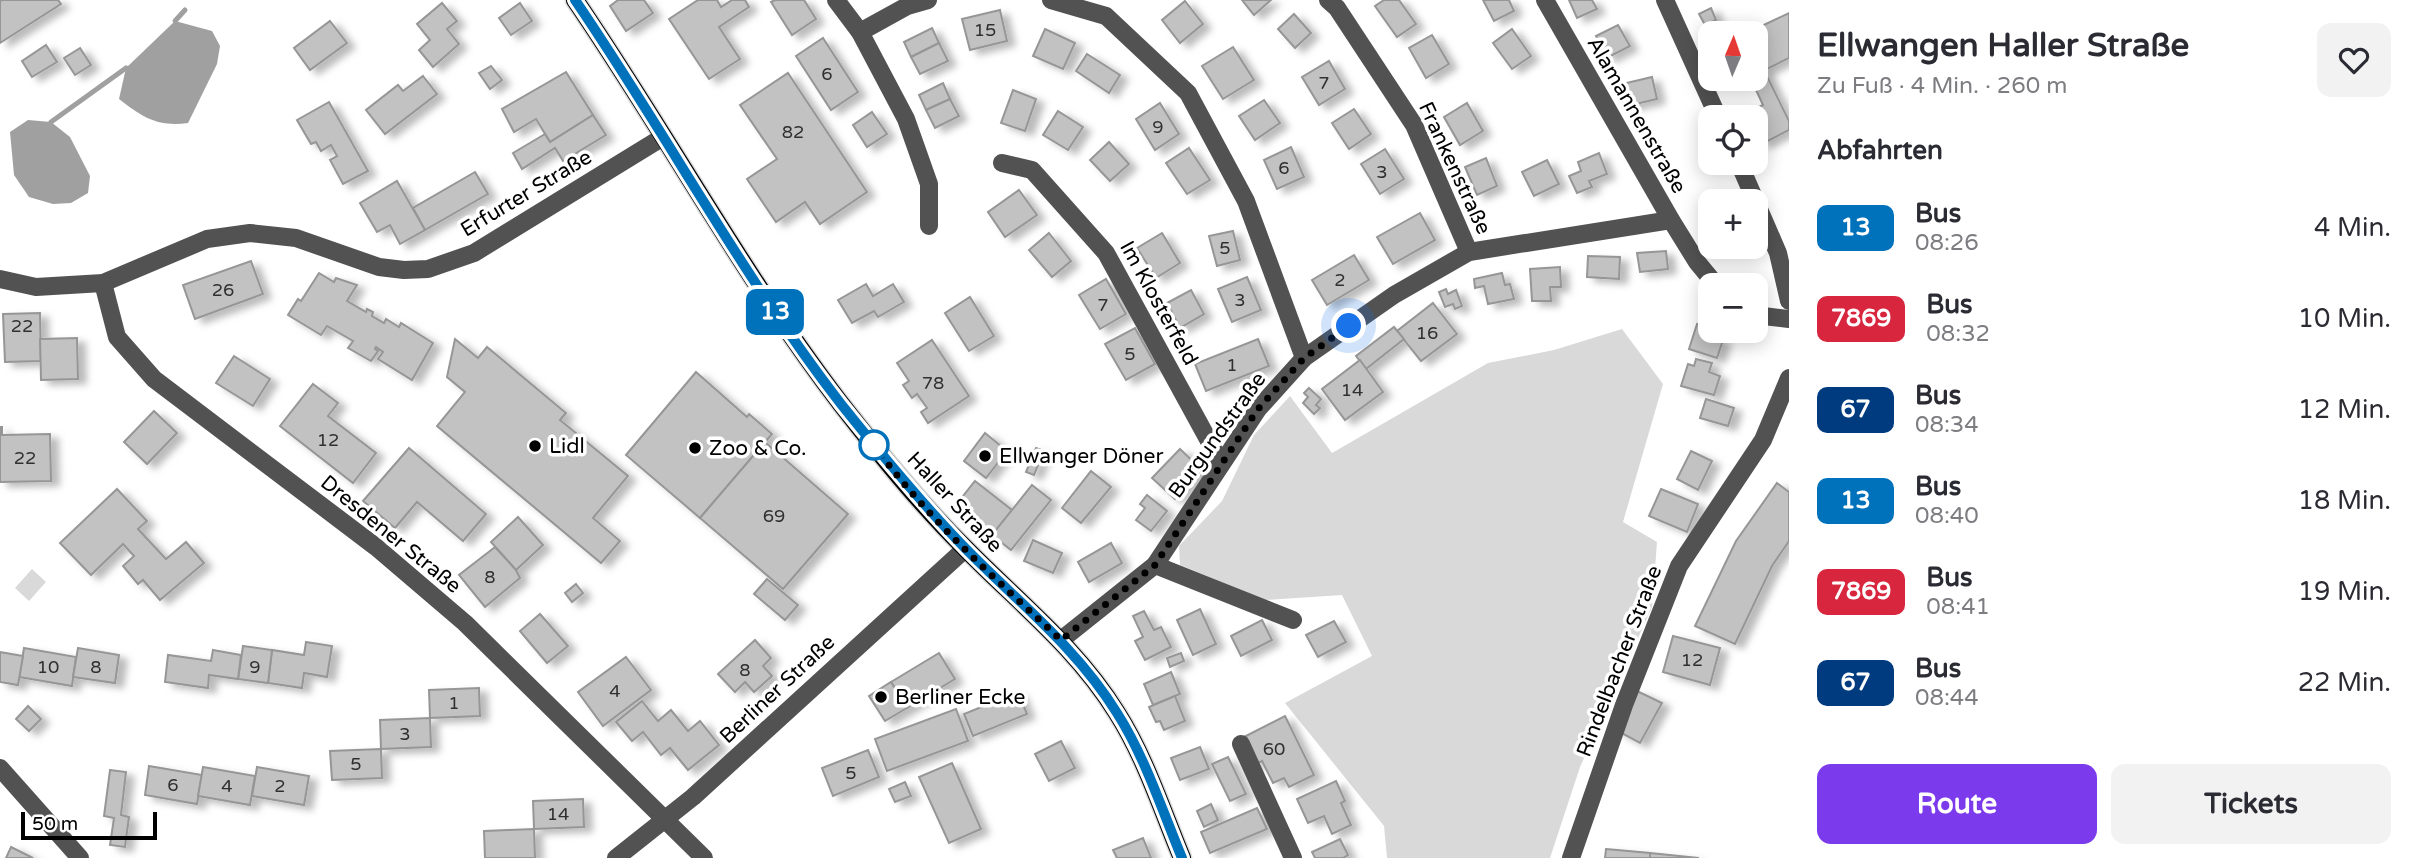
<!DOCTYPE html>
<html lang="de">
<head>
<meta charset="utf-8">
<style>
  :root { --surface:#fff; --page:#f2f2f3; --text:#2b2b33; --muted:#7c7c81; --accent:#7c3aed }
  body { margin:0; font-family:"Varela Round",sans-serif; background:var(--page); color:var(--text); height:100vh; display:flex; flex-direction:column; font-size:26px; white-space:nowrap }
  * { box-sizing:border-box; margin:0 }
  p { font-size:23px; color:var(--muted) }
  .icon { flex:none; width:38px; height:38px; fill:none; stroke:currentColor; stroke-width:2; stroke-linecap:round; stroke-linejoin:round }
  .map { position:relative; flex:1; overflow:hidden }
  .drawer { display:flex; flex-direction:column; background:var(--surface); width:630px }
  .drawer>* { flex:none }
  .badge { padding:0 14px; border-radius:10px; font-size:24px; line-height:46px }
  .needle { width:46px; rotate:2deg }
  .fabs { position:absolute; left:1698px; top:21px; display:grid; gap:14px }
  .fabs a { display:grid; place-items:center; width:70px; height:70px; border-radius:14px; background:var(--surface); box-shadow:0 4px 18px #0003; font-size:35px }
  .scale { position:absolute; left:21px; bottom:18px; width:136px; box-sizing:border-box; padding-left:7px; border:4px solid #000; border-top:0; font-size:19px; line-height:24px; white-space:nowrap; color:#000; -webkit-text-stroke:5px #fff; paint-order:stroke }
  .you { position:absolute; width:35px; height:35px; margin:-18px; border:5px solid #fff; border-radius:50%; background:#1a73e8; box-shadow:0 0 0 10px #1a73e833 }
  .map>.badge { position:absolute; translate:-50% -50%; box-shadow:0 0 0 4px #fff }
  h2 { padding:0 28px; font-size:26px; line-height:63px }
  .round { display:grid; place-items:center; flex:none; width:74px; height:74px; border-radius:14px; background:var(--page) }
  .headline { display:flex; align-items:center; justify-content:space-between; height:119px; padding:0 28px }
  h1 { font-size:33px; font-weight:700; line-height:52px }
  .action { display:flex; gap:14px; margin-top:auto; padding:14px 28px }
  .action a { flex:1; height:80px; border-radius:14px; background:var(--accent); color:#fff; font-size:28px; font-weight:700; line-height:80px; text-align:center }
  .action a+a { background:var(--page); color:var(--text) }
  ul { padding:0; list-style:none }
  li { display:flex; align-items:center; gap:21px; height:91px; padding:0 28px }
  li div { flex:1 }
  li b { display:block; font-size:26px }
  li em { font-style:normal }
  li .badge { min-width:77px; font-weight:700; text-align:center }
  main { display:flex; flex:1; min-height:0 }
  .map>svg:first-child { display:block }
  .green { fill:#d9d9d9 }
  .water { fill:#a0a0a0 }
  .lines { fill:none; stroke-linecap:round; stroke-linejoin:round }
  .stream { stroke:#a0a0a0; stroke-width:5 }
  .building { fill:#c2c2c2; stroke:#969696; stroke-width:2; filter:url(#shadow) }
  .major-casing { stroke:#dbdbdb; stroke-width:21 }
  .minor { stroke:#525252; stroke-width:18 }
  .major { stroke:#000; stroke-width:18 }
  .line-casing { stroke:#fff; stroke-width:16 }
  .line { stroke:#0072bc; stroke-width:10 }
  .walk { stroke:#000; stroke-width:7; stroke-dasharray:0 12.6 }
  .stop-dot { fill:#fff; stroke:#0072bc; stroke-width:3.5 }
  .poi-dot { fill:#000; stroke:#fff; stroke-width:2.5 }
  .labels { text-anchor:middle; stroke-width:7; stroke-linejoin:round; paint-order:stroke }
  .number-label { font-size:18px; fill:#303030 }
  .street-label { font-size:21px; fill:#000; stroke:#fff }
  .poi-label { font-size:21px; fill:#000; stroke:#fff; text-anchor:start }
</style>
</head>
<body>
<main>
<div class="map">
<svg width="1789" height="858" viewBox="0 0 1789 858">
  <defs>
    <filter id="shadow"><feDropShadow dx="8" dy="4.5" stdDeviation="3.5" flood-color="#0004"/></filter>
  </defs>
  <rect width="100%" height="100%" fill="#fff"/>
  <g class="green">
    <path d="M1622,329L1663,384L1623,522L1657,542L1652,607L1580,767L1550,858H1387L1384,826L1285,703L1372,656L1342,595L1266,600L1180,565L1179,546L1222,501L1254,435L1290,396L1332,453L1488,363L1554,350Z"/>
    <path d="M32,569L46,582L29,601L15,588Z"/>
  </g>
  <g class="water">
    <path d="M175,21L212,31L220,46L217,64L188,123C157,127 142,117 119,99L126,68Z"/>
    <path d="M28,120L51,122L70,137L90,176L88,193L71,203L53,204L29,197L14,175L10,132Z"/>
  </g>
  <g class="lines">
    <g class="stream">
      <path d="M175,21L185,10"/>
      <path d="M51,122L126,68"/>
    </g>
  </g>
  <g class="building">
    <path d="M2,0H58L61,4L0,43V1Z"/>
    <path d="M618,0H644L653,13L626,31L610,6Z"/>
    <path d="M698,0H717L721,7L732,0H745L749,7L719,27L740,59L709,79L669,19Z"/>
    <path d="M775,0H804L816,19L792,35L771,2Z"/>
    <path d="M1242,0H1271L1254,15Z"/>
    <path d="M1384,0H1399L1416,24L1397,37L1375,6Z"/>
    <path d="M1483,0H1509L1514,11L1494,21Z"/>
    <path d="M1569,0H1592L1597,9L1577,18Z"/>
    <path d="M1185,1L1203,24L1180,43L1162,20Z"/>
    <path d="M442,3L457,21L447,29L459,44L433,67L419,50L430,40L417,24Z"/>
    <path d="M520,3L532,21L511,35L499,18Z"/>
    <path d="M1711,8L1716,20L1705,25L1699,14Z"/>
    <path d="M1000,10L1007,41L970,50L962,19Z"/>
    <path d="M1789,13V58L1755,75V33H1747Z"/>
    <path d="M1294,14L1311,33L1295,48L1278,29Z"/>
    <path d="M330,21L347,43L310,70L294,48Z"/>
    <path d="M1618,25L1630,46L1607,58L1596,36Z"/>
    <path d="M932,28L939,43L911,57L904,42Z"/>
    <path d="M1045,29L1075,43L1063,69L1033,56Z"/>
    <path d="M1512,29L1531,56L1512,69L1493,43Z"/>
    <path d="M1432,35L1449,64L1426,78L1409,48Z"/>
    <path d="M823,38L858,92L831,110L796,56Z"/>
    <path d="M939,43L948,61L920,74L911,57Z"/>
    <path d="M46,45L57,62L32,77L22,61Z"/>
    <path d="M1233,47L1254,80L1223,99L1202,66Z"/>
    <path d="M80,48L91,65L75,75L64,58Z"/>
    <path d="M1087,54L1120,75L1109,93L1076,71Z"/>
    <path d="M1329,61L1345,89L1319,105L1302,77Z"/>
    <path d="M491,66L502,80L490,89L479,73Z"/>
    <path d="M1764,70L1789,121V130L1762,144L1755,131V117H1749L1747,113L1763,105L1751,79H1755V75Z"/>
    <path d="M566,72L593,115L550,142L536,119L514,132L502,109Z"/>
    <path d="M788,73L867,192L820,224L805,202L776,222L747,179L777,159L740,105Z"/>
    <path d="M423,76L437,94L385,134L366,110L398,85L403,91Z"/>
    <path d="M1652,77L1657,99L1623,107L1618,85Z"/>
    <path d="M943,83L950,99L926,110L919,95Z"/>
    <path d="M1013,90L1036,99L1025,131L1001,123Z"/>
    <path d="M950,99L959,116L935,128L926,110Z"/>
    <path d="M1264,100L1280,123L1255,140L1239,116Z"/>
    <path d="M329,102L368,171L343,184L330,160L337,156L331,145L321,151L316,142L311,144L297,120Z"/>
    <path d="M1160,103L1179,134L1155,150L1136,119Z"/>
    <path d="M1467,103L1483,131L1460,145L1444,117Z"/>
    <path d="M1354,109L1371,134L1349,149L1332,123Z"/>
    <path d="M1058,111L1083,127L1068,150L1043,135Z"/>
    <path d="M872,112L887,134L867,147L853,125Z"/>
    <path d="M593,115L606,135L563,161L555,148L522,169L513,153L545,134L550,142Z"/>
    <path d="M1109,142L1129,164L1110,181L1090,160Z"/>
    <path d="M1291,147L1304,177L1277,189L1264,160Z"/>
    <path d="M1189,148L1210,180L1187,194L1166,163Z"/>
    <path d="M1385,149L1404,179L1380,194L1361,164Z"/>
    <path d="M1599,153L1607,174L1589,181L1592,187L1577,193L1569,176L1581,171L1578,162Z"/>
    <path d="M1486,158L1497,186L1477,195L1465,167Z"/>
    <path d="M1547,160L1559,184L1534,196L1522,172Z"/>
    <path d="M475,172L488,194L425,230L413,208Z"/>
    <path d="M397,181L425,230L400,244L390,225L377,232L360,203Z"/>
    <path d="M1019,190L1037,215L1005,237L988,212Z"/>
    <path d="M1420,213L1435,240L1393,264L1377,237Z"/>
    <path d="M1233,231L1240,260L1217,266L1209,236Z"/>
    <path d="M1049,233L1071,261L1052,277L1029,250Z"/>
    <path d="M1162,233L1180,263L1156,278L1137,248Z"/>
    <path d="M1666,251L1668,269L1640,272L1637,253Z"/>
    <path d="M1354,255L1369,280L1327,305L1312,280Z"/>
    <path d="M1588,256L1620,257L1619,279L1587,277Z"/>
    <path d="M251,261L263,294L195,319L183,285Z"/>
    <path d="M1560,267L1561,287H1550L1551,301H1532L1530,269Z"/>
    <path d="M319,273L334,282L336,278L357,285L347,301L366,312L367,309L373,312L372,316L384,323L386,319L399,327L401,323L433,343L412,380L378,359L383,352L376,347L375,349L378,351L371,361L348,348L353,341L327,326L321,335L288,315L298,299L301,301Z"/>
    <path d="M1502,273L1505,285L1510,284L1514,299L1488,304L1484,286L1475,288L1474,279Z"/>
    <path d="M1247,277L1261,310L1232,322L1218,289Z"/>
    <path d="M1106,279L1126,314L1100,329L1079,295Z"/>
    <path d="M866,284L873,296L893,284L904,302L878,317L874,311L852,323L838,300Z"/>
    <path d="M1446,289L1448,294L1456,290L1462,306L1455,309L1453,304L1445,307L1439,292Z"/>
    <path d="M1191,290L1204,314L1180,328L1167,303Z"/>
    <path d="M970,297L994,336L969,351L945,313Z"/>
    <path d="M1433,303L1457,334L1421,361L1397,331Z"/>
    <path d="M40,313L41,361L5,362L3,314Z"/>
    <path d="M1697,324L1714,331L1712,336L1723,340L1717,358L1689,349Z"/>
    <path d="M1394,327L1404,339L1366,369L1356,356Z"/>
    <path d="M1135,328L1155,364L1126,380L1105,344Z"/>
    <path d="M77,338L78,379L41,380L40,339Z"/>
    <path d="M455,339L478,358L487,347L566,413L560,420L628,476L593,518L620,541L601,563L437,426L465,392L447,377Z"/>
    <path d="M1258,339L1269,366L1206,391L1195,364Z"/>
    <path d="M932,340L969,396L928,423L921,412L927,408L917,394L912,398L903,385L909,381L897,363Z"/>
    <path d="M234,356L270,379L253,406L216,383Z"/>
    <path d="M1696,359L1712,363L1709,372L1720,376L1714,395L1681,386L1688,364L1694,366Z"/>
    <path d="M1360,360L1383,392L1345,420L1322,389Z"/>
    <path d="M696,372L747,417L749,414L772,434L700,518L626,455Z"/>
    <path d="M313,384L338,403L328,416L376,453L353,483L280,426Z"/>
    <path d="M1309,388L1321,399L1316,405L1320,408L1314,414L1303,403L1308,397L1304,393Z"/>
    <path d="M1706,399L1734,408L1728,426L1700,418Z"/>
    <path d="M154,411L177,433L147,464L124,442Z"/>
    <path d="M0,427H2V435L50,434L51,481L0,482Z"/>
    <path d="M985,433L1007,451L986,478L964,461Z"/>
    <path d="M765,442L848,514L783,589L700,518Z"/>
    <path d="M409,448L486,514L463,541L417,502L395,528L363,501Z"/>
    <path d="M1036,448L1044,451L1034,475L1026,472Z"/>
    <path d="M1180,449L1202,470L1175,499L1152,478Z"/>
    <path d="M1691,451L1712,461L1698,490L1677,479Z"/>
    <path d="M1091,471L1111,487L1081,523L1062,508Z"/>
    <path d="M975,481L1012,510L992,535L955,506Z"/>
    <path d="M1777,483L1789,492V541L1772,566L1735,644L1695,626L1736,541Z"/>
    <path d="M1032,485L1051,500L1011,550L992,535Z"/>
    <path d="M117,489L147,521L138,529L166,559L186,542L204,563L160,600L143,580L138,584L123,566L134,556L123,544L91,575L60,543Z"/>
    <path d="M1661,489L1698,504L1687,532L1649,516Z"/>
    <path d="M1147,495L1167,511L1151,531L1136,520L1145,508L1140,504Z"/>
    <path d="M518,517L543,545L516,570L491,542Z"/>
    <path d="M1033,540L1062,553L1053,573L1024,561Z"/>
    <path d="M1111,543L1122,563L1089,582L1078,562Z"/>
    <path d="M495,547L516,570L520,578L485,607L459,575Z"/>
    <path d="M767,579L798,605L785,620L754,594Z"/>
    <path d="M576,584L583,593L572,602L565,593Z"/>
    <path d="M1200,609L1216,644L1193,655L1177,620Z"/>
    <path d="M1144,611L1154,630L1161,627L1171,647L1145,660L1135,641L1143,637L1133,616Z"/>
    <path d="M540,614L568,646L547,663L520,631Z"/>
    <path d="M1262,620L1272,640L1241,656L1231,636Z"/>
    <path d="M1334,621L1346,642L1318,657L1306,635Z"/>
    <path d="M1673,636L1720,648L1710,685L1663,672Z"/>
    <path d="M755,640L771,658L763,666L772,676L754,692L745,682L735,692L718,674Z"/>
    <path d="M306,642L332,646L327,677L304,673L302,688L268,683L272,650L304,655Z"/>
    <path d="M243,646L272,650L268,683L238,679Z"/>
    <path d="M24,648L76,657L72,686L19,677Z"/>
    <path d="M78,648L119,655L115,683L73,677Z"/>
    <path d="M213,650L241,655L238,679L209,675L208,688L165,682L168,655L211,661Z"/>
    <path d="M0,652L23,656L18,685L0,682Z"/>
    <path d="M939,653L955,679L907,708L891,682Z"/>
    <path d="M1181,653L1184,661L1170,667L1167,658Z"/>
    <path d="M626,657L651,690L603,726L578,692Z"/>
    <path d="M1171,672L1180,694L1153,705L1144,684Z"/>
    <path d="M891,682L907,708L885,721L869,696Z"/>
    <path d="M479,688L480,716L430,718L429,690Z"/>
    <path d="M1637,691L1662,703L1640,743L1616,730Z"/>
    <path d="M1018,692L1027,714L973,736L964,714Z"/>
    <path d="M1175,696L1185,721L1164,730L1160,721L1156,722L1149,707Z"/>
    <path d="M642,701L658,721L671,710L688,731L700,721L719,745L688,770L670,748L661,755L643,732L632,741L616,722Z"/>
    <path d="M28,706L41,719L29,731L16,719Z"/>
    <path d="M956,709L968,741L887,771L875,739Z"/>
    <path d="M1285,716L1314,775L1289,787L1284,778L1273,783L1262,761L1255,765L1242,738Z"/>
    <path d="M430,718L431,747L381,749L380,720Z"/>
    <path d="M1061,741L1075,768L1049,781L1035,754Z"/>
    <path d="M1200,747L1209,769L1180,780L1171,758Z"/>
    <path d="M381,749L382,778L332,780L330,751Z"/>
    <path d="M868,750L879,777L833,796L822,768Z"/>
    <path d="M1228,757L1246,794L1230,801L1212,764Z"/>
    <path d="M952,763L981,829L949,843L919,777Z"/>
    <path d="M149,766L202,775L197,804L145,795Z"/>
    <path d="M203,767L255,776L250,805L198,796Z"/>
    <path d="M257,767L309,776L304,805L252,796Z"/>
    <path d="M110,770L126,772L121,815L129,817L125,847L110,845L114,818L104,816Z"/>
    <path d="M1336,781L1345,801L1341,803L1351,825L1332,834L1324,816L1308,823L1297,799Z"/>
    <path d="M905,782L911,796L895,802L889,789Z"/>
    <path d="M583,799L584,827L534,829L533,801Z"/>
    <path d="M1211,804L1218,820L1204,827L1197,811Z"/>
    <path d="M1257,808L1267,829L1210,853L1201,832Z"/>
    <path d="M534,829L535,858H485L484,831Z"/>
    <path d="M1143,838L1151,858H1117L1113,850Z"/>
    <path d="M1340,839L1348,855L1343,858H1315L1312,852Z"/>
    <path d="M11,847L33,858H6Z"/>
    <path d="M1606,849L1650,853V858H1605Z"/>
    <path d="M1650,853L1699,858H1650Z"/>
  </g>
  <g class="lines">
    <defs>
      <path id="major" d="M575,0C666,133 743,276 841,404C880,454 920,504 966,549C1018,602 1077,648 1117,713C1145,757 1162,810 1182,858"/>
    </defs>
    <use href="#major" class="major-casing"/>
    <g class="minor">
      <path d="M836,0L860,32L906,119L929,184V226"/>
      <path d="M1051,0L1106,16L1188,93L1246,201L1304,358"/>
      <path d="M1328,0L1337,8L1414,125L1469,252"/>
      <path d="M1545,0L1671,220L1697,262L1716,285"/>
      <path d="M1665,0L1718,117"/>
      <path d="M860,32L907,6L928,0"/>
      <path d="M1002,163L1032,170L1106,253L1221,463"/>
      <path d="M1739,163L1778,253L1789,301"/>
      <path d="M0,279L36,287L103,283L207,239L250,233L296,238L379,267L404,270L428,269L474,253L663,137"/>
      <path d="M103,283L117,337L154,379L376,547L465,623L704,858"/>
      <path d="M1755,315L1789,319"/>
      <path d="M1155,565L1293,620"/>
      <path d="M1061,640L1155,565L1258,409L1304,358L1394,295L1469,252L1671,220"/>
      <path d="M1241,744L1293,858"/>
      <path d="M0,768L80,858"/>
      <path d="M616,858L693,797L965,549"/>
      <path d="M1571,858L1624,705L1679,566L1763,440L1789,378"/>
    </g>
    <use href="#major" class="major"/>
  </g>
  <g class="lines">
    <defs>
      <path id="line" d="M575,0C666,133 742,276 841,404C881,454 921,503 966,549C1018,602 1077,648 1117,713C1145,757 1162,810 1182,858"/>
    </defs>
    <use href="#line" class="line-casing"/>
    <use href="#line" class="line"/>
    <path class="walk" d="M874,445C926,518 996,579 1061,640L1155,565L1258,409L1304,358L1349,326"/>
  </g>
  <circle class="stop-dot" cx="874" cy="445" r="14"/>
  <g class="poi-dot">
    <circle cx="535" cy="446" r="7"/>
    <circle cx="695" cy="448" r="7"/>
    <circle cx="985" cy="456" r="7"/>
    <circle cx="881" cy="697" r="7"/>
  </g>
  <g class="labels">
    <g class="number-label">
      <text x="985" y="36">15</text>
      <text x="827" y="80">6</text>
      <text x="1324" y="89">7</text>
      <text x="1158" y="133">9</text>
      <text x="793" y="138">82</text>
      <text x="1284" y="174">6</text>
      <text x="1382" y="178">3</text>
      <text x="1225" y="254">5</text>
      <text x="1340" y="286">2</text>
      <text x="223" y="296">26</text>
      <text x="1240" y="306">3</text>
      <text x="1103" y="311">7</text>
      <text x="22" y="332">22</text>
      <text x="1427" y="339">16</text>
      <text x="1130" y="360">5</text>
      <text x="1232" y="371">1</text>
      <text x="933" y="389">78</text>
      <text x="1352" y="396">14</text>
      <text x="328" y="446">12</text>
      <text x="25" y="464">22</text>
      <text x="774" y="522">69</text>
      <text x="490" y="583">8</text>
      <text x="1692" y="666">12</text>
      <text x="48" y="673">10</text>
      <text x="96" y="673">8</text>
      <text x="255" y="673">9</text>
      <text x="745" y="676">8</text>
      <text x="615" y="697">4</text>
      <text x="454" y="709">1</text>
      <text x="405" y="740">3</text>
      <text x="1274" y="755">60</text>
      <text x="356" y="770">5</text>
      <text x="851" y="779">5</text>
      <text x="173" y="791">6</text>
      <text x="227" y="792">4</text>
      <text x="280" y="792">2</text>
      <text x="558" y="820">14</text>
    </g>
    <g class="street-label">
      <text transform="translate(1637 115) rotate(60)" y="7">Alamannenstraße</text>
      <text transform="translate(1455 168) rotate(65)" y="7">Frankenstraße</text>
      <text transform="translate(526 193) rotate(-31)" y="7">Erfurter Straße</text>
      <text transform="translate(1159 303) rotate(61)" y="7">Im Klosterfeld</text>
      <text transform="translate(1217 435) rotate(-54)" y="7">Burgundstraße</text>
      <text transform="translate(955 502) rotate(47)" y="7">Haller Straße</text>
      <text transform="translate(391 534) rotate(39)" y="7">Dresdener Straße</text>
      <text transform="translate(1619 661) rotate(-69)" y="7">Rindelbacher Straße</text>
      <text transform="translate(777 689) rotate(-43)" y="7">Berliner Straße</text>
    </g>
    <g class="poi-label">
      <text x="549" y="453">Lidl</text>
      <text x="709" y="455">Zoo &amp; Co.</text>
      <text x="999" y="463">Ellwanger Döner</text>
      <text x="895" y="704">Berliner Ecke</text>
    </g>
  </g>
</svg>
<div class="fabs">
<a><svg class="needle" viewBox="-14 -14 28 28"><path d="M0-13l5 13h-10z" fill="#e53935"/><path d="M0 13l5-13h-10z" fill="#7c7c81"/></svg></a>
<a><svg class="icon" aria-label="locate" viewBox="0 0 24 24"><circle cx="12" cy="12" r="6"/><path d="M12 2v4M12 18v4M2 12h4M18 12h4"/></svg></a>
<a>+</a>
<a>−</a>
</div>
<div class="scale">50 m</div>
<div class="you" style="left:1349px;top:326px"></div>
<b class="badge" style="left:775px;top:312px;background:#0072bc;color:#fff">13</b>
</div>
<section class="drawer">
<div class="headline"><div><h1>Ellwangen Haller Straße</h1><p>Zu Fuß · 4 Min. · 260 m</p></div><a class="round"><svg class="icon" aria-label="heart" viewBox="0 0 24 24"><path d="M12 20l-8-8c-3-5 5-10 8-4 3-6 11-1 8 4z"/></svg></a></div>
<h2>Abfahrten</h2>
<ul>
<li><span class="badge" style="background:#0072bc;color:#fff">13</span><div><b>Bus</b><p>08:26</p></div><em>4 Min.</em></li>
<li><span class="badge" style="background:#d7263d;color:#fff">7869</span><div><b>Bus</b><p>08:32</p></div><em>10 Min.</em></li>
<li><span class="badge" style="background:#003b80;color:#fff">67</span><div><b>Bus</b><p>08:34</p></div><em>12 Min.</em></li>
<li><span class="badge" style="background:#0072bc;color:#fff">13</span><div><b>Bus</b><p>08:40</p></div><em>18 Min.</em></li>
<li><span class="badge" style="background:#d7263d;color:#fff">7869</span><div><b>Bus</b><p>08:41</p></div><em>19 Min.</em></li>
<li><span class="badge" style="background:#003b80;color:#fff">67</span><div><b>Bus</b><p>08:44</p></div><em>22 Min.</em></li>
</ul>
<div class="action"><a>Route</a><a>Tickets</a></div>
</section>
</main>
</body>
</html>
